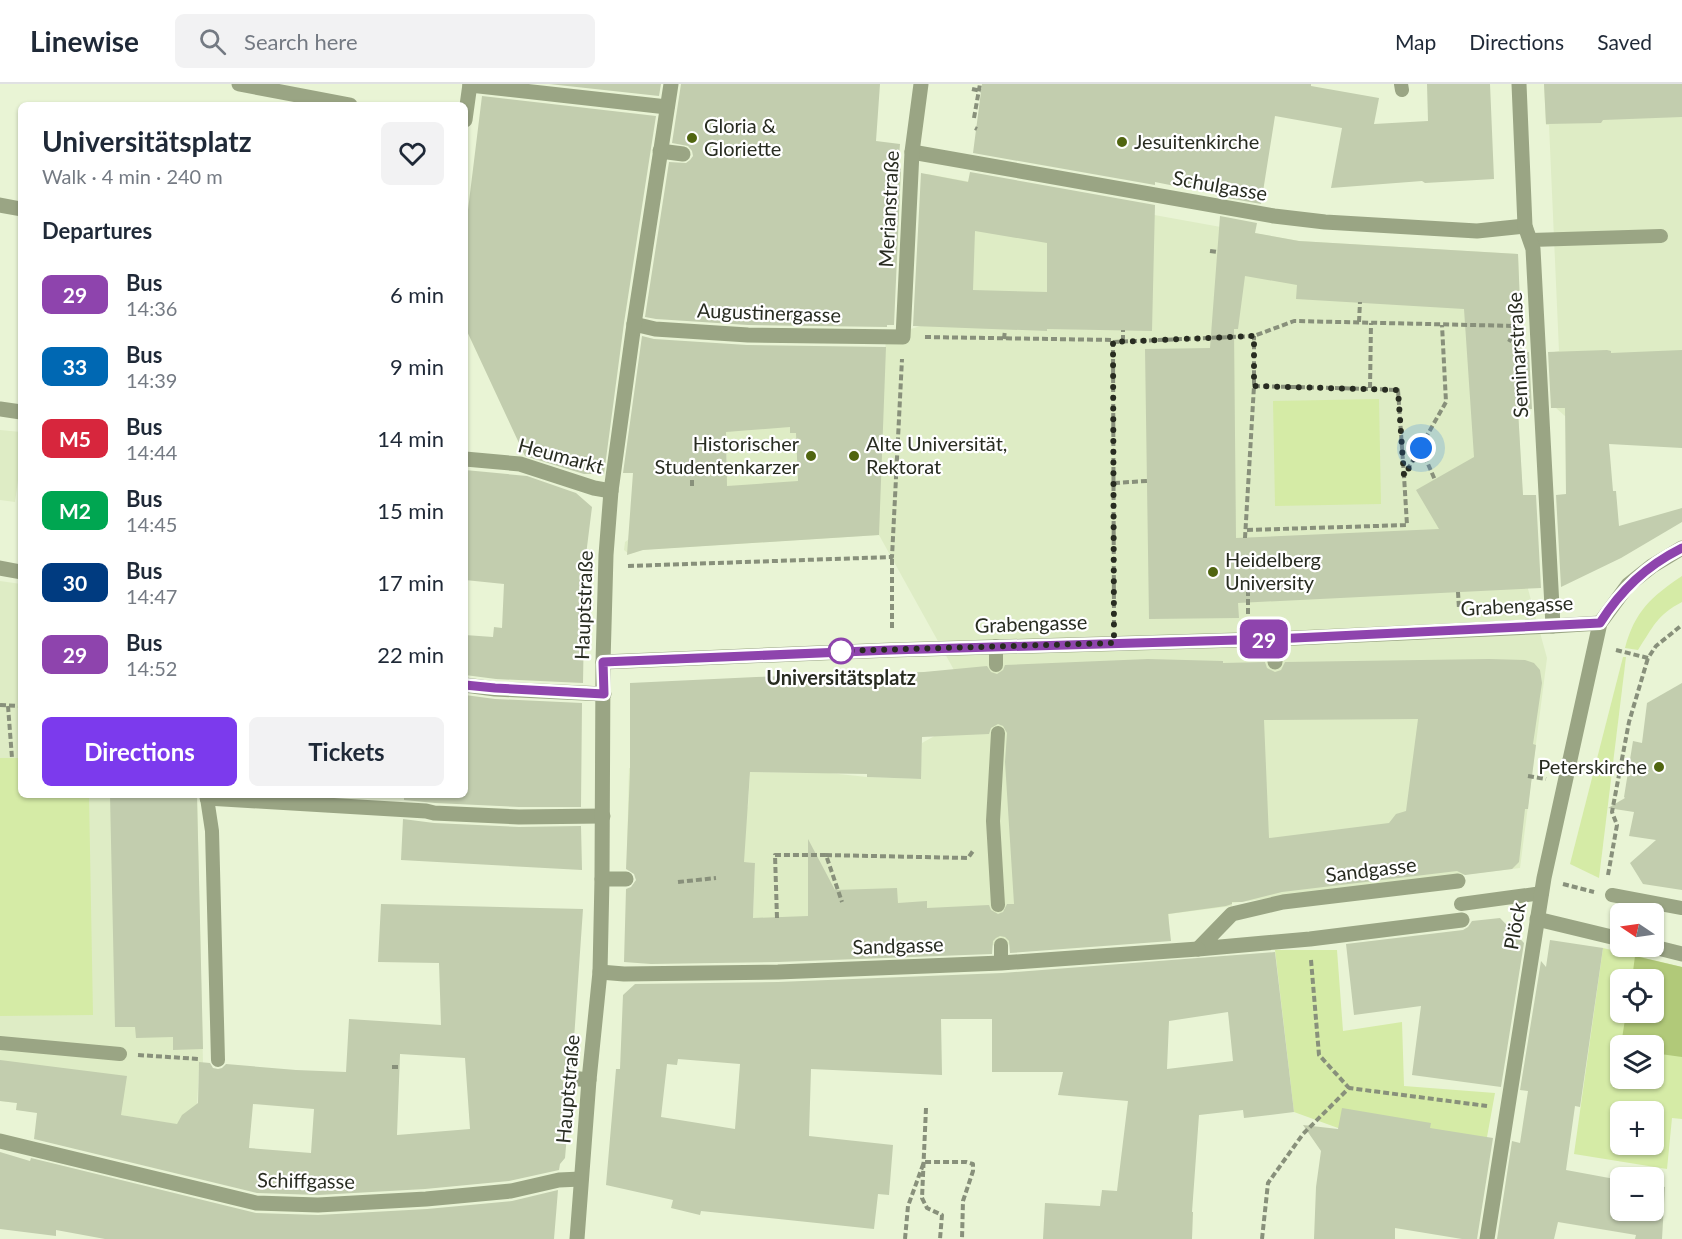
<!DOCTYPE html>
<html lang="en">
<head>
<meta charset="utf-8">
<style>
  :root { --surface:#fff; --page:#f2f2f3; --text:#1f2937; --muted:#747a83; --line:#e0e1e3; --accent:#7c3aed }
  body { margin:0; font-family:Lato,sans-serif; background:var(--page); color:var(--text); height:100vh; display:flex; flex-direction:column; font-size:22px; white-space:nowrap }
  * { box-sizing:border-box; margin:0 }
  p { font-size:20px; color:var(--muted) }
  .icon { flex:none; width:33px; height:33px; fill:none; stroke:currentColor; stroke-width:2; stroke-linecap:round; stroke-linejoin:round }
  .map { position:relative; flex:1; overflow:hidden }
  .panel { position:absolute; left:18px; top:18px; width:450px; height:696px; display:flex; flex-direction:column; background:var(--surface); border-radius:9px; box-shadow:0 2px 4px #0004 }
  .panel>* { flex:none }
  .badge { padding:0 12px; border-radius:9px; font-size:21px; line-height:39px }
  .needle { width:39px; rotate:283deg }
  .controls { position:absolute; left:1610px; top:819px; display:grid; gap:12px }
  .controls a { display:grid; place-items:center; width:54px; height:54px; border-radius:9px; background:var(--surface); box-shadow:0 2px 4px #0004; font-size:30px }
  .you { position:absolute; width:30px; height:30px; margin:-15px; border:4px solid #fff; border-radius:50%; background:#1a73e8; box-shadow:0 0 0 9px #1a73e833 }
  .map>.badge { position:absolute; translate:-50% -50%; box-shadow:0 0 0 3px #fff }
  h2 { padding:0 24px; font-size:22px; line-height:54px }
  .round { display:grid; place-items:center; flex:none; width:63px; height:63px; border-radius:9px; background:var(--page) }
  .headline { display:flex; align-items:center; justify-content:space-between; height:102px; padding:0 24px }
  h1 { font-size:28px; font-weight:700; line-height:45px }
  .primary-button { display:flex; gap:12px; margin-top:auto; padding:12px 24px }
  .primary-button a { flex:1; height:69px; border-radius:9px; background:var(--accent); color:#fff; font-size:24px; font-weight:700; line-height:69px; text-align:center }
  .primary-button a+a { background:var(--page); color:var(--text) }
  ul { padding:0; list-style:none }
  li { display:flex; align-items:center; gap:18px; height:72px; padding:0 24px }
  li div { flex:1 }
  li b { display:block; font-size:22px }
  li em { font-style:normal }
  li .badge { min-width:66px; font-weight:700; text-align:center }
  header { display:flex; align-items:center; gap:36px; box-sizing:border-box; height:84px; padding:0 30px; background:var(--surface); border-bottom:2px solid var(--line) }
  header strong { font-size:28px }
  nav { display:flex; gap:33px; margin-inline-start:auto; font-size:21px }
  .search { width:420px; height:54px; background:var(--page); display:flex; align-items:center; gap:15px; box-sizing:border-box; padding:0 21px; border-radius:9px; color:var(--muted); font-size:22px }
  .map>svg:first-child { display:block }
  .built { fill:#deecc5 }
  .green { fill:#d5eba6; fill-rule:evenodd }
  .forest { fill:#b1c979 }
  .building { fill:#c2cdae; fill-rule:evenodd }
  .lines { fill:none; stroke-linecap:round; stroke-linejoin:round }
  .path { stroke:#88907b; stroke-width:4; stroke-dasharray:6 3; stroke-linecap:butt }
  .service { stroke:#9aa584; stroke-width:14 }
  .pedestrian { stroke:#9aa584; stroke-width:15 }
  .minor { stroke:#9aa584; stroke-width:15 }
  .line-casing { stroke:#fff; stroke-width:14 }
  .line { stroke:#8e44ad; stroke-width:9 }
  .walk { stroke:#282c21; stroke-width:6; stroke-dasharray:0 10.8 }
  .poi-dot { fill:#506510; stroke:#fff; stroke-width:2 }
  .stop-dot { fill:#fff; stroke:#8e44ad; stroke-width:3 }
  .labels { text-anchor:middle; stroke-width:4.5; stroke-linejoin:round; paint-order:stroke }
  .poi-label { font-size:20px; fill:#282c21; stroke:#fff; text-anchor:start }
  .street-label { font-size:20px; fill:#282c21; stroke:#fff }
  .stop-label { font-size:20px; font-weight:bold; fill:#282c21; stroke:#fff }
</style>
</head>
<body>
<header>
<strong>Linewise</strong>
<div class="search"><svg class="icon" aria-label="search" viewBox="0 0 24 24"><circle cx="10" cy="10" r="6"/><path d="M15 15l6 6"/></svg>Search here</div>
<nav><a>Map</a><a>Directions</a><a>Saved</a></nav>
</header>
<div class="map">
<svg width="1682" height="1155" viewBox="0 0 1682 1155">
  <rect width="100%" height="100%" fill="#e9f4d5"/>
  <g class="built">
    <path d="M1544,0H1682V330L1565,332L1556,324L1554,268L1559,267L1549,41H1546Z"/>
    <path d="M927,90L1299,157L1518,170L1520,228L1514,258L1528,505L1547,574L1520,784L1240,818L1232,819V822L1169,830V840L1018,860L900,866L753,834L755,779L627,767L629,684L679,688L748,723L750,688L829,689L867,693L920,695L922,659L940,649L954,586L879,451L637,466L636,468L629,470L624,466L625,458L727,386L726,348L885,271L886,253L920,242Z"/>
    <path d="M0,346L21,348V375L15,418L0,416Z"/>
    <path d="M0,497L21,500V711H197L203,979L199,981L197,1024L215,1047L121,1031L46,1023L35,1028L16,1026L17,1019L0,1017Z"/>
  </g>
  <g class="green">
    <path d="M1379,315L1381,420L1275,422L1273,317Z"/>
    <path d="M1682,492V518C1657,531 1653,543 1638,566L1625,564C1635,527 1651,513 1682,492Z"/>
    <path d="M1623,573H1626L1599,794L1570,780Z"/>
    <path d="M0,674H21V711H89L93,931L0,932Z"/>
    <path d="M1603,864L1682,883V1035L1672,1034L1667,1085L1574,1070ZM1620,896H1653V928H1620ZM1620,962H1653V994H1620ZM1620,1028H1653V1060H1620Z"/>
    <path d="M1275,866H1337L1343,947L1402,938L1404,1002L1495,1009L1487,1053L1442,1055L1338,1044L1294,1028Z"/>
  </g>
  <path class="forest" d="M1635,872L1682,883V973L1653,969V962L1621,961L1626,929L1653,928V896L1632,895Z"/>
  <g class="building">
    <path d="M549,0H661L659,12Z"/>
    <path d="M681,0H880L876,57L900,60L898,84L901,85L894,241H887V243L748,241L656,235L645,233L669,78L686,79L690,76L693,72L692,67L688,62L672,59Z"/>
    <path d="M982,0H1311V2L1379,14L1374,40L1428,37L1427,0H1490L1494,95L1425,99L1422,97L1331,104L1342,44L1275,32L1261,120L1222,113V108L1195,106L1155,98V101L973,69Z"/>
    <path d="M1544,0H1682V33L1603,36L1601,39L1546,40Z"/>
    <path d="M482,12L656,32L624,239L604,390H584L525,372L465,243V150Z"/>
    <path d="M970,88L1155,121L1152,247L1047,245V247L913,242L921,89L968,98ZM975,147L1047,159V208L973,206Z"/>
    <path d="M1220,132L1257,139L1255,149L1299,157L1518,170L1522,268H1529L1532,325L1518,326L1523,411H1536L1541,504L1238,519L1239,534L1149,535L1145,265L1210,264ZM1245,192L1297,201L1296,215L1464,225L1474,373L1416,406L1439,445L1236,454L1234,245H1238Z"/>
    <path d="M642,252L654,255L747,261L886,263L879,451L643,466L627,471L633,389H623ZM790,343V349H796L798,397L727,402L726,348Z"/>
    <path d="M1607,266L1611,267V269L1682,266V364L1609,360L1613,407H1616L1619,442L1682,424V438L1621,474L1561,503L1556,411L1566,410L1565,324H1551L1548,268Z"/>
    <path d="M465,386L527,392L576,409L592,423L585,479L583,599L496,595L465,591V551L493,553L494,543L502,544L504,500L465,496Z"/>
    <path d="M1148,575L1223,577V579L1265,578L1267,584L1275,588L1281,586L1285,578L1489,575L1525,576L1534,579L1540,586L1542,599L1533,660L1536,661L1531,700L1528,725H1525L1519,778L1512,785L1465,791L1457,787L1282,808L1242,818H1232V820L1226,822L1168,830L1171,857L1010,869L1009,857L1005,853L1000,852L996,854L993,857L992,870L778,878L651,880L624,878L626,805L631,803L636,796L634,790L626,785L630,688V599L756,593L924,588L987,582L991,588L997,590L1003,586L1005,581ZM1418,635L1406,727L1396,730L1389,739L1269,754L1264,636ZM998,640L1003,642L1007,649L1005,678L1014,820H1007L1003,828L998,830L991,826L989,821L927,824V817L898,819L897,804L835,806L808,755V832L753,834L755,779L744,778L750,688L867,690V693L921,695L922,653L989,650L991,644Z"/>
    <path d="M1682,599V806L1643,800L1630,779L1656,756L1629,752L1634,728L1608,724L1625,714L1624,713L1633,657L1642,659L1647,619Z"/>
    <path d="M465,611L495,615L582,619L581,723H519L435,719L404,716V711H465Z"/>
    <path d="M110,711H197L203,965L173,966V953L136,954L135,943H115Z"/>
    <path d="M403,735L434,739L519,743L581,742L582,786L401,776Z"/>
    <path d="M381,820L583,825L572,984L564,988L561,994L565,1001L571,1004L565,1074L560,1080L559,1086L509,1097L425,1105L318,1111L257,1109L34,1055L37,1029L16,1026L17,1019L0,1017V976L127,992L121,1031L177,1040L182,1031L198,1019L199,978L210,979L213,984L218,985L222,984L226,980L296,986L346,988L349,935L441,941L439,879L378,878ZM400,970L465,974L470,1045L397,1051ZM253,1020L314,1025L311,1069L249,1064Z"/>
    <path d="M1500,834L1524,859L1501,1003L1412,991L1421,922L1354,931L1346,860L1463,846L1468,843L1472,837Z"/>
    <path d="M1550,856L1603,864L1580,1023L1575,1022L1566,1086L1620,1096V1126H1653V1101L1665,1103L1662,1155H1635L1636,1151L1558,1138L1554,1155H1497L1512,1057L1520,1059L1528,1007L1520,1006L1541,877L1546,883Z"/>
    <path d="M1275,868L1294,1028L1244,1034L1243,1026L1199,1031L1192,1128H1193L1192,1155H1043L1045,1119L1100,1122L1102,1106L1117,1107L1128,1017L1058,1011L1063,988H992V935H941L942,991L811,985L809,1052L893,1061L889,1111L878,1110L874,1145L701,1127L700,1131L671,1124L673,1116L606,1101L616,985H620L623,911L635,900L778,898L1002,889ZM1228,928L1233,977L1167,985L1169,937ZM678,975L740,980L735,1045L661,1033L667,980L677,981Z"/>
    <path d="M1342,1024L1431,1039L1430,1044L1493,1054L1477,1155H1462L1395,1144V1155H1314L1316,1103L1321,1067L1303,1041L1338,1045Z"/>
    <path d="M0,1068L30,1077L31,1074L256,1129L318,1131L427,1125L512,1117L558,1106L554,1155H105L56,1146V1152L0,1145Z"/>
  </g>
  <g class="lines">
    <g class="path">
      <path d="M972,5L981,7"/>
      <path d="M974,34L980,0"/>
      <path d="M975,44L977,45"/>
      <path d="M1210,167L1217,168"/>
      <path d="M1359,238L1360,218"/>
      <path d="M925,253L1113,256L1114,540"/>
      <path d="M1004,255L1005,246"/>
      <path d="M1123,257V246"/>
      <path d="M1113,258L1254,252L1294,237L1517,242"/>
      <path d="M1509,258L1514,248"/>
      <path d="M1254,302L1370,305L1371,239"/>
      <path d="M1371,305L1398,306L1404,392"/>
      <path d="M1421,364L1435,396"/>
      <path d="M692,396V404"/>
      <path d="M1114,399L1147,397"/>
      <path d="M1247,446L1407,441L1404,392L1446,318L1442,241"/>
      <path d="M1245,454L1254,302V252"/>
      <path d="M628,482L892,473L902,275"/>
      <path d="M1248,506V534"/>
      <path d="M1458,508L1459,525"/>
      <path d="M892,544V473"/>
      <path d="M1616,566L1648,574L1656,562L1682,541"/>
      <path d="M0,621L21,622"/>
      <path d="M8,622L12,674"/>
      <path d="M1528,692L1546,695"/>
      <path d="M826,771L968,774L973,767"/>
      <path d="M1608,791L1617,741L1612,728L1629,638L1648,574"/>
      <path d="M678,798L716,794"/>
      <path d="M1563,800L1594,808"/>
      <path d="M777,834L775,771H826L842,818"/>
      <path d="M1311,876L1319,971L1349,1004"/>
      <path d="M138,971L199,975"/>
      <path d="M392,983H398"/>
      <path d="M926,1024L922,1114L927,1124L942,1131L940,1155"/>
      <path d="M905,1155L908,1122L924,1078H966L973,1080V1087L963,1117L962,1155"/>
      <path d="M1262,1155L1268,1099L1303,1050L1349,1004L1487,1022"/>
    </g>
    <g class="service">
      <path d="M1401,0L1402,6"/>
      <path d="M1531,156L1661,152"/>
      <path d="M996,581V562"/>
      <path d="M998,649L993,737L998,821"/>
      <path d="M207,714L212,747L218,976"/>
      <path d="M1612,811L1682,824"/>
      <path d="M1461,820L1542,809"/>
      <path d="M1001,861V879"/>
      <path d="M0,959L120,970"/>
    </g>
    <g class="pedestrian">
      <path d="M239,0L350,21"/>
      <path d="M470,1L667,23"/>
      <path d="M465,36L470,0"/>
      <path d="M660,67L683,70"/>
      <path d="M912,68L1274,132L1325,138L1477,147L1525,142"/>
      <path d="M0,121L21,125"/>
      <path d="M634,240L655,245L748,251L903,253L912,68L921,0"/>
      <path d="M0,325L21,328"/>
      <path d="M465,375L520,380L594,404L611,407"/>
      <path d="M0,484L21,488"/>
      <path d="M1274,555L1275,578"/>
      <path d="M603,578L891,566L1274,555L1553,542L1533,165L1525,142L1519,0"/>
      <path d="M465,601L495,605L604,610"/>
      <path d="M207,711V714L426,727L434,729L519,733L603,732"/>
      <path d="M602,795H626"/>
      <path d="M1458,797L1283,818L1232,830L1198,865L1310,855L1462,836"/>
      <path d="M600,888L624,890L778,888L1001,879L1198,865"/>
      <path d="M571,994L589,996"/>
      <path d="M0,1057L256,1119L318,1121L426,1115L511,1107L559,1096L581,1095"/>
      <path d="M577,1155L589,996L600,888L602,795L603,578L606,471L611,407L634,240L671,0"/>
    </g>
    <g class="minor">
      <path d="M1553,542L1600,539"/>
      <path d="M1537,835L1620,855"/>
      <path d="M1650,862L1682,870"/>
      <path d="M1487,1155L1544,794L1600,539L1628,501L1652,482L1682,464"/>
    </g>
  </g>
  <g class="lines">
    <defs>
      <path id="line" d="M465,601L495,604L604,610L603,578L891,566L1274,555L1600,539C1621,506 1646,482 1682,464"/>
    </defs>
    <use href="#line" class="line-casing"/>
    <use href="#line" class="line"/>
    <path class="walk" d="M841,567L1114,559L1113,258L1254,252V302L1398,306L1404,392L1421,364"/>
  </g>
  <g class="poi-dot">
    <circle cx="692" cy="54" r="6"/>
    <circle cx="1122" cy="58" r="6"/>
    <circle cx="811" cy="372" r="6"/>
    <circle cx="854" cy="372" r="6"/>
    <circle cx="1213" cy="488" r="6"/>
    <circle cx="1659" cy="683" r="6"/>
  </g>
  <circle class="stop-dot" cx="841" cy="567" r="12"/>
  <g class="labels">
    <g class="poi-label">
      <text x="704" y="49">Gloria &amp;<tspan x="704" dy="23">Gloriette</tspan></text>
      <text x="1134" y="65">Jesuitenkirche</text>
      <text x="799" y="367" text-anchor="end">Historischer<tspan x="799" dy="23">Studentenkarzer</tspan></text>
      <text x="866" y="367">Alte Universität,<tspan x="866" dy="23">Rektorat</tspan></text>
      <text x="1225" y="483">Heidelberg<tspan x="1225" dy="23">University</tspan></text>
      <text x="1647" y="690" text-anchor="end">Peterskirche</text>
    </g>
    <g class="street-label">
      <text transform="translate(1220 102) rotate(10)" y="7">Schulgasse</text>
      <text transform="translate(889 125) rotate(-87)" y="7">Merianstraße</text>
      <text transform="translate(769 229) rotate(2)" y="7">Augustinergasse</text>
      <text transform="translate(1518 271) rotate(-93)" y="7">Seminarstraße</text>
      <text transform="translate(561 372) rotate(15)" y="7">Heumarkt</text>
      <text transform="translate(584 521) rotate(-88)" y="7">Hauptstraße</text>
      <text transform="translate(1517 522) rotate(-3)" y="7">Grabengasse</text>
      <text transform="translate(1031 540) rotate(-2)" y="7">Grabengasse</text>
      <text transform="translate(1371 786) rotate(-7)" y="7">Sandgasse</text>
      <text transform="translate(1515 842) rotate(-80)" y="7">Plöck</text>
      <text transform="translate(898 862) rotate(-2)" y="7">Sandgasse</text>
      <text transform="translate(568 1005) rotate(-85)" y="7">Hauptstraße</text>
      <text transform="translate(306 1097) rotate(1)" y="7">Schiffgasse</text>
    </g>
    <g class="stop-label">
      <text x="841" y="601">Universitätsplatz</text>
    </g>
  </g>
</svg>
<div class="controls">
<a><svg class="needle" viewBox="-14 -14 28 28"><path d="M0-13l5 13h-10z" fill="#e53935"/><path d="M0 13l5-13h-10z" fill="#747a83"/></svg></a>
<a><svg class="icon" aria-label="locate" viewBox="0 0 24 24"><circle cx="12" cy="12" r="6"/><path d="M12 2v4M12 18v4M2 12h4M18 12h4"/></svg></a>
<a><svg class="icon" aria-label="layers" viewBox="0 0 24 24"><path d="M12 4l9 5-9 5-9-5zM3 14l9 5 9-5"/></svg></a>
<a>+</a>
<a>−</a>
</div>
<div class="you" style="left:1421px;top:364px"></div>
<b class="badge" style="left:1264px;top:555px;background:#8e44ad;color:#fff">29</b>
<section class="panel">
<div class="headline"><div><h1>Universitätsplatz</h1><p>Walk · 4 min · 240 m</p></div><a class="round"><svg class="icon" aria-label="heart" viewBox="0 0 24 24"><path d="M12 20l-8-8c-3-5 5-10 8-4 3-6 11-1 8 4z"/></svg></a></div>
<h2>Departures</h2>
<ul>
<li><span class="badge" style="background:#8e44ad;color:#fff">29</span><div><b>Bus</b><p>14:36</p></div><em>6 min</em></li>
<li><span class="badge" style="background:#0068b3;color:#fff">33</span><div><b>Bus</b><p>14:39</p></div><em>9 min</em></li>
<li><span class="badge" style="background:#d7263d;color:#fff">M5</span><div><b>Bus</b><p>14:44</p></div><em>14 min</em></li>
<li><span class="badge" style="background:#00a651;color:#fff">M2</span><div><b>Bus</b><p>14:45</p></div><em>15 min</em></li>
<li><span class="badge" style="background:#003b80;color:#fff">30</span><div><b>Bus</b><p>14:47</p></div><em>17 min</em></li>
<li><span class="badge" style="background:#8e44ad;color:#fff">29</span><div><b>Bus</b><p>14:52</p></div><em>22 min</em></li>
</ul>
<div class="primary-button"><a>Directions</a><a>Tickets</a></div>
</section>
</div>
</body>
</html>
